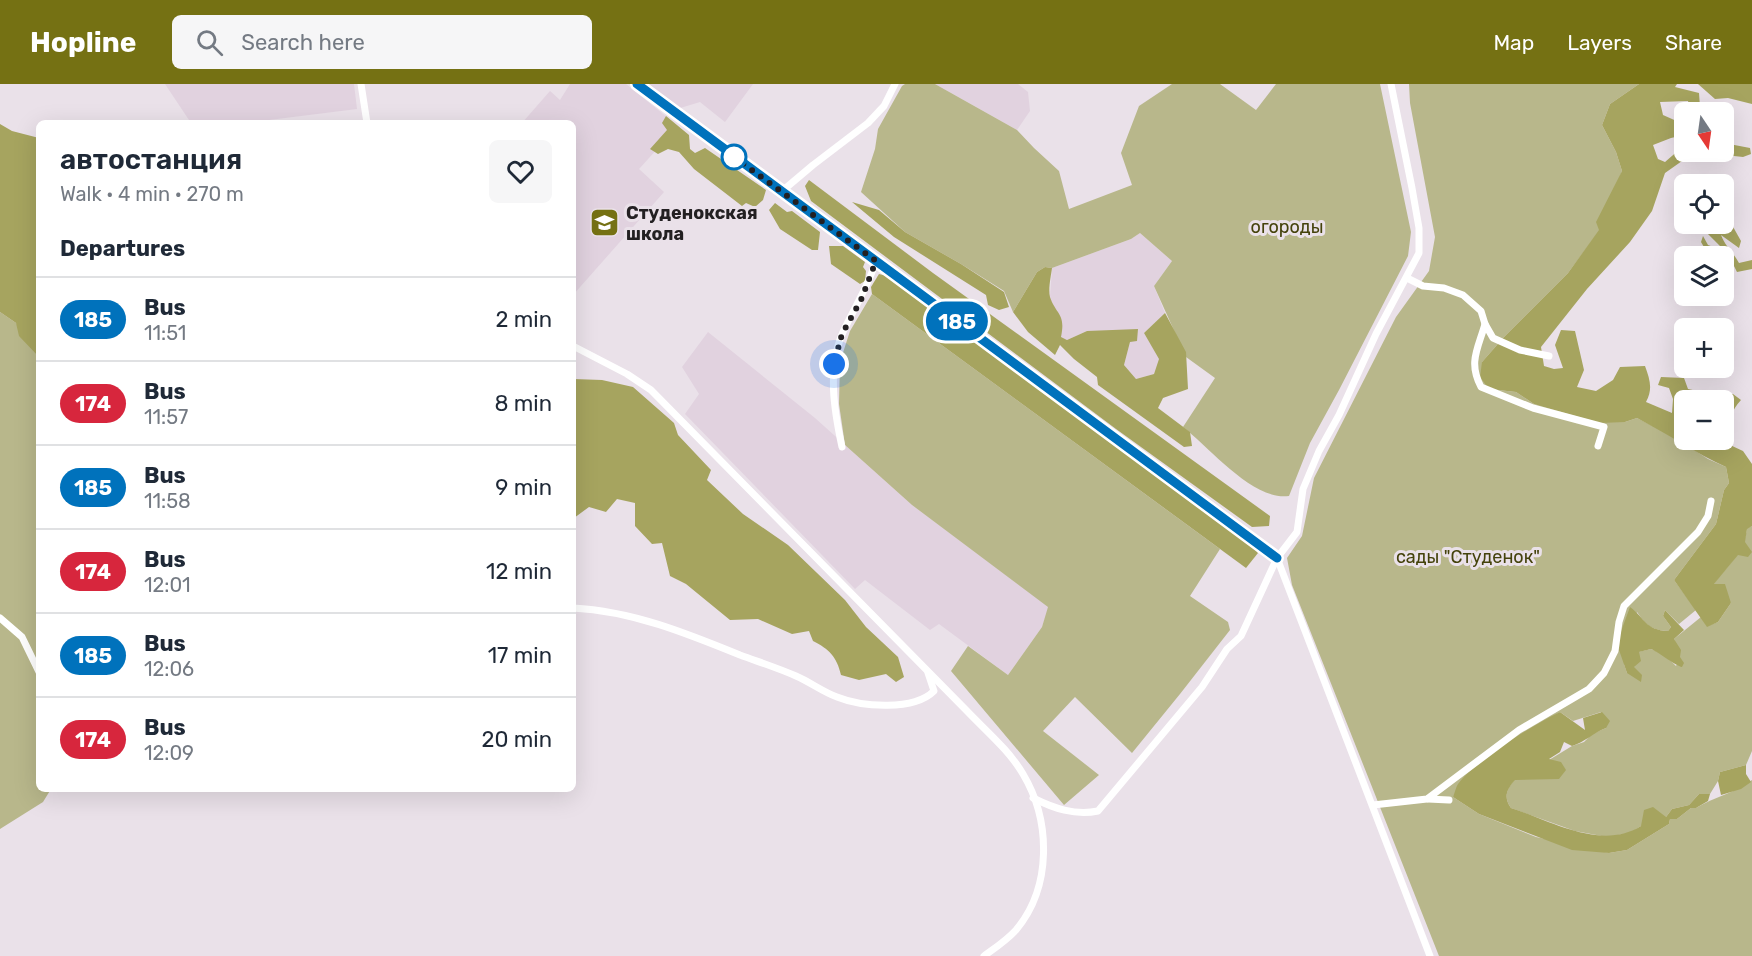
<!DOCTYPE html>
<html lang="en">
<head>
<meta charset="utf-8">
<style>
  :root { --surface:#fff; --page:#f6f6f7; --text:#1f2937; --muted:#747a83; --line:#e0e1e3; --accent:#757113 }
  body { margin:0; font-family:Rubik,sans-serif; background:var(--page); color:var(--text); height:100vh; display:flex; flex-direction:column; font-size:22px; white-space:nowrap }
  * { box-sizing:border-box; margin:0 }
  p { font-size:20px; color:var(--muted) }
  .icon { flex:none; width:33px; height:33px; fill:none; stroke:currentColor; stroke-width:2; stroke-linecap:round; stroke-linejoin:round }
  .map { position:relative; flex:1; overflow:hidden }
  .sheet { position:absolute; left:36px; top:36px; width:540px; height:672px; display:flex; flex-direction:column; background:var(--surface); border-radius:9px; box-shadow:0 6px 24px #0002 }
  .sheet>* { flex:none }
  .badge { padding:0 12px; border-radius:20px; font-size:21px; line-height:39px }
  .needle { width:39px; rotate:167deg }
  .controls { position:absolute; left:1674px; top:18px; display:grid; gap:12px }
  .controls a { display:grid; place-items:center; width:60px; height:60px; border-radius:9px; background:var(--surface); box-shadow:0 6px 24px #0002; font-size:30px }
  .you { position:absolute; width:30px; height:30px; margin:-15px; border:4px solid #fff; border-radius:50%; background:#1a73e8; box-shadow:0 0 0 9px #1a73e833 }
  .map>.badge { position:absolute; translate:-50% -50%; box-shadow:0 0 0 3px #fff }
  h2 { padding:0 24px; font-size:22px; line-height:54px }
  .round { display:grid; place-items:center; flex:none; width:63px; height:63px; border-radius:9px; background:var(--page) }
  .head { display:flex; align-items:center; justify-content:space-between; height:102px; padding:0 24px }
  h1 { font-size:28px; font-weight:600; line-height:45px }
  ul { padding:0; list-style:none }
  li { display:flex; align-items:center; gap:18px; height:84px; padding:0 24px; border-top:2px solid var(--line) }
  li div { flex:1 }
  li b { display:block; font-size:22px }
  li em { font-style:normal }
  li .badge { min-width:66px; font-weight:700; text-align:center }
  header { display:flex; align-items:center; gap:36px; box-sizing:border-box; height:84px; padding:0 30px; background:var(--accent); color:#fff }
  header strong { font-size:28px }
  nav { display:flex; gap:33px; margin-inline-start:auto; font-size:21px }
  .search { width:420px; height:54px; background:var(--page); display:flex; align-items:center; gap:15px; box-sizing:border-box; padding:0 21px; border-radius:9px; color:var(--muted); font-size:22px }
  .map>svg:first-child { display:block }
  .built { fill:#e1d2df }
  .green { fill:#b8b78b }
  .forest { fill:#a6a45f; fill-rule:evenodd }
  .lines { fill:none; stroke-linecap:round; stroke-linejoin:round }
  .street { stroke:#fff; stroke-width:7 }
  .secondary { stroke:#fff; stroke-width:9 }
  .line-casing { stroke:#fff; stroke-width:14 }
  .line { stroke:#0072bc; stroke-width:9 }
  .walk { stroke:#232022; stroke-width:6; stroke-dasharray:0 10.8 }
  .stop-dot { fill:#fff; stroke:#0072bc; stroke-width:3 }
  .labels { text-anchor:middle; stroke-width:6; stroke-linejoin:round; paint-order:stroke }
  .poi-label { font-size:18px; font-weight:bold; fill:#232022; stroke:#eae1e9; text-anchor:start }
  .park-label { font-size:18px; fill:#44420b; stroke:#eae1e9 }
</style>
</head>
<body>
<header>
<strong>Hopline</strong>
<div class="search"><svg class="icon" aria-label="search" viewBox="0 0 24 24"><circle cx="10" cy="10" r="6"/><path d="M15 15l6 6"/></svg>Search here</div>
<nav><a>Map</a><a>Layers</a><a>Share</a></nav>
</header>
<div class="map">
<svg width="1752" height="872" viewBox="0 0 1752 872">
  <rect width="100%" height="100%" fill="#eae1e9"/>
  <g class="built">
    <path d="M165,0H354L357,25L269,36L264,39H191Z"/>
    <path d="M570,0H626L678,42L639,85L664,108L573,211V39H522L550,7L560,16Z"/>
    <path d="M644,0H753L725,38L700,18L677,25Z"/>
    <path d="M935,0H1018L1028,8L1030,27L1017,46Z"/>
    <path d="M1140,149L1172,177L1154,202L1165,229L1144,249L1160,275L1154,290L1136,295L1124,281L1130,258L1087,247L1067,256L1060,253L1050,212L1052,184L1131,155Z"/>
    <path d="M708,248L815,334L912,421L1049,523L1042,543L1008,591L939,540L930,546L865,496L855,505L685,330L699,310L682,283Z"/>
  </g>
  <g class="green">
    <path d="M905,0H935L1017,46L1034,64L1059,87L1069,125L1132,101L1121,69L1139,22L1172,0H1220L1256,26L1276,0H1380L1411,148L1408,172L1339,306L1310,359L1289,412C1253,417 1210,364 1183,343L1215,294L1186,273L1154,202L1172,177L1140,149L1131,155L1052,184L1045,183L1037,188L1013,228L1004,207L961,180L905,148L861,108L875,65L878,45L902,2Z"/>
    <path d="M1409,0H1639L1610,20L1602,41L1616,68L1622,87L1600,146L1568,189L1504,253L1482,278L1489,305L1516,308L1534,320L1625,338L1637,334L1671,351L1708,375L1726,383L1729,399L1724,406L1716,440L1674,496L1696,526L1679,540L1665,526L1663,532L1671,543L1668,547C1651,546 1646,541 1637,528L1624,580L1627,589L1634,583L1638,568L1651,565L1665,571L1676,582L1680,573L1674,555L1701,533L1707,542L1718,538L1731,519L1713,501C1727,482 1744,469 1747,444L1752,442V667L1746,681L1720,688L1718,697L1710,710H1699L1689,721L1672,725L1666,733L1641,742L1630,749L1607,753L1575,747L1511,724C1503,713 1507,705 1515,695H1559L1549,676L1572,662L1584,658L1592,650L1606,644L1601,628L1573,637L1560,628L1506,660L1473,685L1453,713L1479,730L1536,753L1609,769L1627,766L1669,740L1670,735H1677L1691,724H1696C1714,713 1735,709 1752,696V872H1439L1292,501L1287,474L1302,452L1314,394L1396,233L1429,187L1435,153L1410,19Z"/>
    <path d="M872,210L1220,465L1190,512L1228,538L1230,546L1180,610L1132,669L1075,613L1043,647L1099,691L1064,721L951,587L968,562L1008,591L1042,543L1048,523L912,421L845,361L839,320L840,278L850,247Z"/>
    <path d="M0,228L16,239L39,273V705H51L43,718L0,745Z"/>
  </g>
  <g class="forest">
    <path d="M1639,0H1677L1675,3L1699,9L1700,23L1704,28H1691L1688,17L1660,18L1663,31L1681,39L1684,51L1671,54L1653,61L1658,75L1665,78L1680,65L1684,68H1724V59L1750,64L1751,70L1743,73L1716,70L1682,77L1665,89L1652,127L1630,158L1587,205L1541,263L1544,282L1554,285L1563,284L1555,261L1561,246L1575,247L1584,286L1577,303L1596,307L1613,296L1620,283L1645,282C1650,296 1653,305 1646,318L1672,329L1673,315L1669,304L1658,301L1661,293L1684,294L1688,305L1716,311L1733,310L1741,316C1728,330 1728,343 1730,361L1743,367L1752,380V442L1747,445L1745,458L1752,468L1748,473L1738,471L1714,500H1725L1731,519L1718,538L1707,543L1674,496L1716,440L1724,406L1729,399L1726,383C1695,369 1668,350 1637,334L1625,338L1600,339L1534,320L1516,308L1489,305L1480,293L1482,278L1504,253L1568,189L1599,146L1596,138L1622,87L1616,68L1602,41L1610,20ZM1684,316H1724V356H1684Z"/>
    <path d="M1698,0H1752V20L1728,14L1715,15Z"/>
    <path d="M666,32L689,51L690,65L695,69L705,64L766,106L763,116L755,123L746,119L742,122L694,85L679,68L668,65L658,70L650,65L667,46L662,39Z"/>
    <path d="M0,40L12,47L39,54V273L19,252L16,239L0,228Z"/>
    <path d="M809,96L933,189L1270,432L1269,442L1252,443L1116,345L811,117L805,102Z"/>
    <path d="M852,118L879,126L905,148L961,180L1004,208L1009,223L999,226L988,221L986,211L894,153Z"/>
    <path d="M775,119L787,128L792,127L820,148L818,166H812L780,145L769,126Z"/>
    <path d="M1724,135L1732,141L1741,157L1739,164L1721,151C1725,162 1733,168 1739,179L1752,176V185L1737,188L1730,174L1724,175L1720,168L1708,170L1701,158L1703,152L1708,161L1716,164L1721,163L1707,149L1704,141L1724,140Z"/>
    <path d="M829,162H843L865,178L863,183L866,187L865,197L860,200L831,180Z"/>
    <path d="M1045,183L1052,184C1051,192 1048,205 1050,213C1056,231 1066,229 1061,253L1067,256L1087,247L1138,245L1137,257L1130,258L1124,281L1136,295L1154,290L1159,275L1144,249L1165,229L1186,268L1188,305L1163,314L1158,324L1190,348L1192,362L1184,363L1098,301L1097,293L1074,275L1060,261L1055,271L1028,248L1013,228L1037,188Z"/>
    <path d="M879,190L887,192L1252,462L1258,469L1246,484L872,210L871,203Z"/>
    <path d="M573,295L602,296L633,303L674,339L678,351L711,386L707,396L743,430L788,461L845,516L866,543L898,573L904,593L896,598L886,590L859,596L841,591C837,573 829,565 813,557L809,547L792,550L758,535L730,536L686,500L670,492L662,459L652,460L635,442V419L617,415L606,428L589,423L574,434L575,460L573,461Z"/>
    <path d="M1630,523C1645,534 1645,546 1668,547L1671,543L1663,532L1665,526L1684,546L1674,555L1681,566L1680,573L1684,579L1682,583C1676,582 1660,569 1651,565L1639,568L1641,577L1634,583L1642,591L1641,598L1627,589L1619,566L1620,550Z"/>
    <path d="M1560,628L1585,646L1583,634L1602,628L1610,637L1606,644C1593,649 1585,658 1572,662L1564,658L1560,668L1549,675L1561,678L1566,686L1559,695L1515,696C1507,705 1503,713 1511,724C1551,737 1601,767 1641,742L1644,726L1653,723L1666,733L1672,725L1689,721L1699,710H1710L1708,717L1696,724H1691L1677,735H1670L1669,740L1627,766L1609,769L1572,766L1479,730L1453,713C1455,708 1456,703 1458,700C1476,676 1533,641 1560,628Z"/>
    <path d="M1746,681V690L1751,698L1741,705L1721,711L1718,697L1720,688Z"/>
  </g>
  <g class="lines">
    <g class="street">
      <path d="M361,0L367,39"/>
      <path d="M781,108L813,81L868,39L884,22L895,0"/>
      <path d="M1407,194L1423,202L1444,204L1463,211L1481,227L1485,240L1493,254L1520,266L1549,272"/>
      <path d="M1485,240C1478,265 1468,278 1481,303L1533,324L1604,343L1598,362"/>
      <path d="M573,262L627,290L651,306L967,627C986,647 1009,666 1023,690C1051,737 1052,803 1016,846C1007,856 995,864 984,872"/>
      <path d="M842,363C834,326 827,284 843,248C854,224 868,203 876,177"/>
      <path d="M1277,474L1430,872"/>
      <path d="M573,524C632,527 686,549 740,571C759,578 778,584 796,592C810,598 823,608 837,613C862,623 914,627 934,607L928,589"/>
      <path d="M0,534L22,553L39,588"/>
      <path d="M1033,714C1053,724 1075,732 1098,727L1202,603L1227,565L1241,552L1277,474L1297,448L1303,405L1319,367L1339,331L1376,250L1419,169V144L1412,104L1391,0"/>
      <path d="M1428,715L1449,716"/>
      <path d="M1373,721L1427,715L1519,646L1589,605L1604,589L1615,567L1619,538L1624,522L1698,448L1708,432L1711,417"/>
    </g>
    <path class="secondary" d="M637,0L1277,474"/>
  </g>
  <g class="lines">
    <defs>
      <path id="line" d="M637,0L1277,474"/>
    </defs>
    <use href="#line" class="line-casing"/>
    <use href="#line" class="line"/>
    <path class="walk" d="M734,73L730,70L876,177L861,216L842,250L834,280"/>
  </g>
  <defs>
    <symbol id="school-square" viewBox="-11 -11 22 22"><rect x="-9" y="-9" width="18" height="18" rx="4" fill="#757113" stroke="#eae1e9"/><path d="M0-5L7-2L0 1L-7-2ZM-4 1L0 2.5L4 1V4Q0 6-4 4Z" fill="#fff"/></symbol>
  </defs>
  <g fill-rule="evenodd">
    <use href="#school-square" x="588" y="122" width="33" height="33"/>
  </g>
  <circle class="stop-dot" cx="734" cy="73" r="12"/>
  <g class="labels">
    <g class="poi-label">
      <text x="626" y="135">Студенокская<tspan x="626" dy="21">школа</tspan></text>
    </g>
    <g class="park-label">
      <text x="1287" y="149">огороды</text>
      <text x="1468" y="479">сады "Студенок"</text>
    </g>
  </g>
</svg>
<div class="controls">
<a><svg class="needle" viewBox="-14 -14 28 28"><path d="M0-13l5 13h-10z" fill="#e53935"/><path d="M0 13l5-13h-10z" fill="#747a83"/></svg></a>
<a><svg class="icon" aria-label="locate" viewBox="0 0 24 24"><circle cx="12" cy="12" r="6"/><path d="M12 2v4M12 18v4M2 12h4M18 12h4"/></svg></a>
<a><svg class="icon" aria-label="layers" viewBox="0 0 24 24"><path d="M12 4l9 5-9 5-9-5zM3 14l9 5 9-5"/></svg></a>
<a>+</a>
<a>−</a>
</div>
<div class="you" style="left:834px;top:280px"></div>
<b class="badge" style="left:957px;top:237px;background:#0072bc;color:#fff">185</b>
<section class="sheet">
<div class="head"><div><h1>автостанция</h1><p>Walk · 4 min · 270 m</p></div><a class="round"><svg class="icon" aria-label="heart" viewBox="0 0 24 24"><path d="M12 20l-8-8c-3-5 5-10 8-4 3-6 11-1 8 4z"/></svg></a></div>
<h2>Departures</h2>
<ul>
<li><span class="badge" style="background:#0072bc;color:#fff">185</span><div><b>Bus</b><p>11:51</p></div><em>2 min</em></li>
<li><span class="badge" style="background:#d7263d;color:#fff">174</span><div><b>Bus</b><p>11:57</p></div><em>8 min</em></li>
<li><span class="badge" style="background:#0072bc;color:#fff">185</span><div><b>Bus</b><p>11:58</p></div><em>9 min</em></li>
<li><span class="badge" style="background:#d7263d;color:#fff">174</span><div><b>Bus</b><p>12:01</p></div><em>12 min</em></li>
<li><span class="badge" style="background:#0072bc;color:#fff">185</span><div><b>Bus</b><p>12:06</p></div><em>17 min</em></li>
<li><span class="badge" style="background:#d7263d;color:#fff">174</span><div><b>Bus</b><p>12:09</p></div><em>20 min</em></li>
</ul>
</section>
</div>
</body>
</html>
